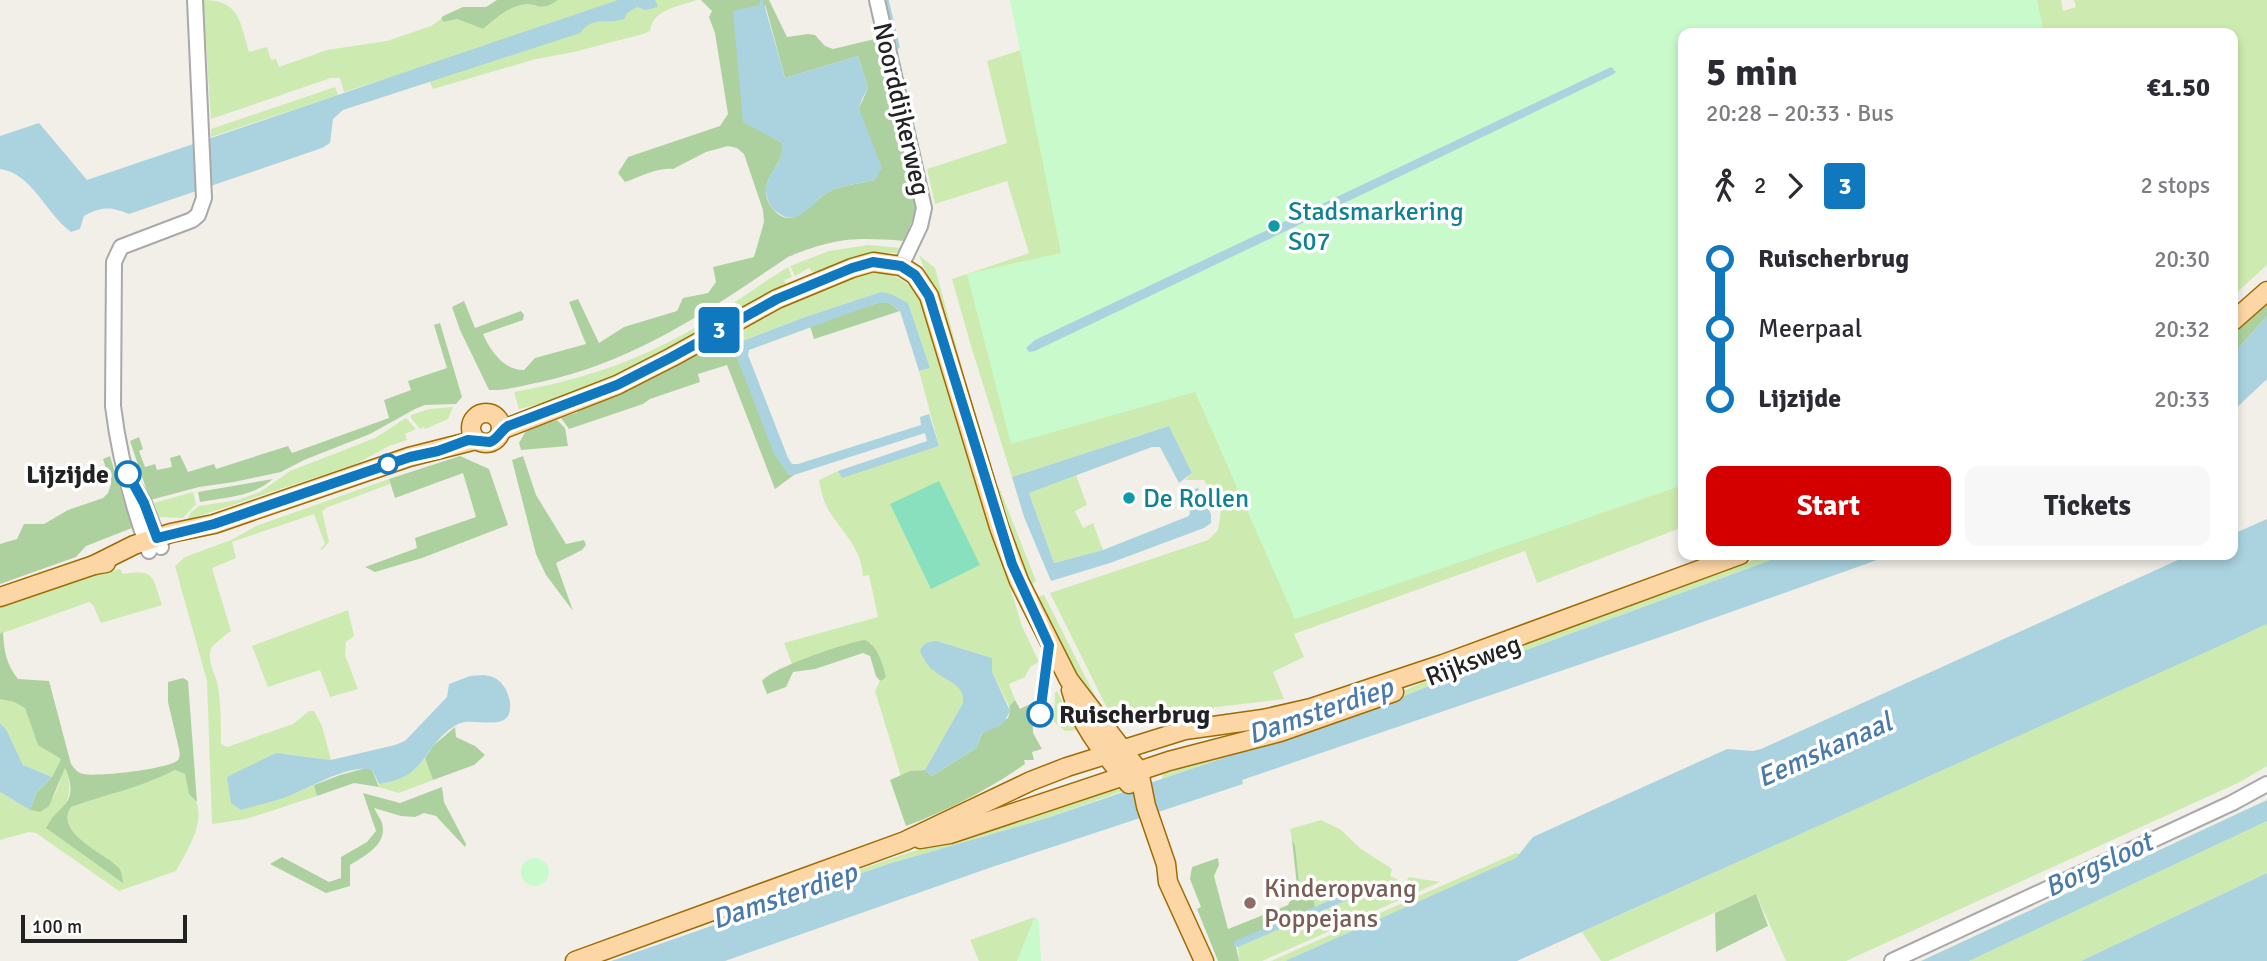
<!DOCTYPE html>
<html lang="en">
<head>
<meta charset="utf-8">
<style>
  :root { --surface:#fff; --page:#f7f7f7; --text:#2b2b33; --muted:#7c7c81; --accent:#d40000 }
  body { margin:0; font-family:Signika,sans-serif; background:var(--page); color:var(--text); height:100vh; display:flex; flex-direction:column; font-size:26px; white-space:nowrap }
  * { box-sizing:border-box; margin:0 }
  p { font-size:23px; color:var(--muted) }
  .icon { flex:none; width:38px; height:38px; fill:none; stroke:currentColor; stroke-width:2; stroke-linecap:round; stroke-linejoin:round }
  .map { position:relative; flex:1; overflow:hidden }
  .drawer { position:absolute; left:1678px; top:28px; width:560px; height:532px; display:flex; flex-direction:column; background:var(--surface); border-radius:14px; box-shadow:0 4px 10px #0003 }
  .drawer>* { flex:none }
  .badge { padding:0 14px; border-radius:5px; font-size:24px; line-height:46px }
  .scale { position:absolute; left:21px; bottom:18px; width:166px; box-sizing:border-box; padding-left:7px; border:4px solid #222; border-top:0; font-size:19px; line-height:24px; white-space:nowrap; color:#222; -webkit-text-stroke:5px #fff; paint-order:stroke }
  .map>.badge { position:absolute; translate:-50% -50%; box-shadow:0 0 0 4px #fff }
  .legs { display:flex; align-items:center; gap:10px; height:77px; padding:0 28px; font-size:23px }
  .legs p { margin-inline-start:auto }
  .head { display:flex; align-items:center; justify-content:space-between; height:119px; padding:0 28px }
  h1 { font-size:38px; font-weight:800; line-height:52px }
  .cta { display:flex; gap:14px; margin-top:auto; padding:14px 28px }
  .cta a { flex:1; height:80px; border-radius:14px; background:var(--accent); color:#fff; font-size:28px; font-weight:800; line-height:80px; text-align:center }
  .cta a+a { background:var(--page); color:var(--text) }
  ul { padding:0 28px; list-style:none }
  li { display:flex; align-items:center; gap:24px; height:70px; font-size:26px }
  li i { display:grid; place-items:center; width:10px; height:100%; margin:0 9px; background:currentColor }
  li i::after { content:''; width:18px; height:18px; margin:-9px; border:5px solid; border-radius:50%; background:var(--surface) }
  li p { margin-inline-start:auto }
  li:first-child i { background:linear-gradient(#0000 50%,currentColor 0) }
  li:last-child i { background:linear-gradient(currentColor 50%,#0000 0) }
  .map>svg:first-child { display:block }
  .grass { fill:#cdebb0 }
  .forest { fill:#add19e; fill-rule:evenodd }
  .park { fill:#c8facc }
  .pitch { fill:#88e0be }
  .water { fill:#aad3df }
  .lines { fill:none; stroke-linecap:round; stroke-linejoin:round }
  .stream { stroke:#aad3df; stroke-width:3.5 }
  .minor-casing { stroke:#a9a9a9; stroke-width:18 }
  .major-casing { stroke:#a06b00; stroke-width:21 }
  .minor { stroke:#fff; stroke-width:14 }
  .major { stroke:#fcd6a4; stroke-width:18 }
  .line-1-casing { stroke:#fff; stroke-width:16 }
  .line-1 { stroke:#1078be; stroke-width:10 }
  .culture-dot { fill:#0f9aa8; stroke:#fff; stroke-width:2.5 }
  .stop-1-dot { fill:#fff; stroke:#1078be; stroke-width:3.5 }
  .education-dot { fill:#8d6e63; stroke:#fff; stroke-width:2.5 }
  .labels { text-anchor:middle; stroke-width:7; stroke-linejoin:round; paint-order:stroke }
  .street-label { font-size:26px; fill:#222; stroke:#fff }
  .culture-label { font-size:26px; fill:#0d838f; stroke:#fff; text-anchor:start }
  .stop-label { font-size:26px; font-weight:bold; fill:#222; stroke:#fff; text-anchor:end }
  .education-label { font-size:26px; fill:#785e54; stroke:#fff; text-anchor:start }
  .water-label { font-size:28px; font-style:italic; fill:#4a7aab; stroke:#fff }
</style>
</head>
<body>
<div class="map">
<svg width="2267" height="961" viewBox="0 0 2267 961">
  <rect width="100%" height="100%" fill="#f2efe9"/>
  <g class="grass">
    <path d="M203,0C240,0 240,22 249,52L267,47L271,60L276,59L279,67L327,50L387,41L431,26L441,19L444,22L457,19L483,29C494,20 507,8 521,5C539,1 538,14 558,0H697C678,7 653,9 650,31L643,34L574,52L536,59L433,89L423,67L344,92L340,78H331L211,119Z"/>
    <path d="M1014,0H2061L2063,11L2076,7L2074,0H2267V265L2233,296V33H1684L1683,527L1537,583L1525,551L1294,634L1304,657L1273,672L1284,699L1175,712L1132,723L1121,721L1109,712L1050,593L1208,540L1218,530L1221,511L1204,480H1185L1192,473L1169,426L1012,477L971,346L952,279L1029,253L1007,181L935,204L927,169L1007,143L987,61L1027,48Z"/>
    <path d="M335,87L338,95L211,137V129Z"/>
    <path d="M868,245L902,248L897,253C885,253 874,251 862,255C845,261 831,271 812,272L809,268L795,276L790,266L829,251Z"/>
    <path d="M919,255L935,268L963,371L957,369L937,300Z"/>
    <path d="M788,267L792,277L784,280L787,286L616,378L557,400L519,409L514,392C586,379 644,359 706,321C734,304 760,284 788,267Z"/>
    <path d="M876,271C897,275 910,282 922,300L1022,626L1039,662L1030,667L1025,677L1009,684L1015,700L1009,706L992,672V658L937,641L933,671C947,678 965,685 963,703L925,770L910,771L901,776L875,691L880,681L884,679L871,643L822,654L792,664L784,643L878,617L869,575L863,576C862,551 846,536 833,517C825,507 821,492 819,480L838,471L842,477L939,446L919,371L930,368L908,303L881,292L805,317L735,344L728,331L833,283Z"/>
    <path d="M453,407L448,419L425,429L424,427L420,429L411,418V415L429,409Z"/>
    <path d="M406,418L416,429L405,434L407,440L389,446L356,464L187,520L191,512L199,506L238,500L260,492L290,471L375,438Z"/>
    <path d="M1076,475L1087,505L1075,511L1083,528L1093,523L1103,550L1054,563L1029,493Z"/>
    <path d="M389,479L390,484L328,507L322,511L329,542L322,550L320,549L325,544L314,514L232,542L236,558L212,568L231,631C227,633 212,646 211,649C207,659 214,672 217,682C221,702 221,724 221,744L227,747L293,724L309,711H314L322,726L331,760L285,754L289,796L314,785L317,796L246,819L212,824L207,681L175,566L185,557L231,540L256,526Z"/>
    <path d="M999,487L1036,581L1030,586L1005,526L995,489Z"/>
    <path d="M193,492L196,504L183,518L159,517L154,503Z"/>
    <path d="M1767,555H1785L1439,682L1394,700L1162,779L1163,774L1203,762L1220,754L1222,757L1390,697L1436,676Z"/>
    <path d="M120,569L123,574C156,569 152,577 162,605L101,623L93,605L89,602L0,634V608L99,574Z"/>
    <path d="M1044,595L1097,700L1105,716L1089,700L1034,598Z"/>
    <path d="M348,610L354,636L346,642L345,655L358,689L330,697L320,670L268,687L252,646Z"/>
    <path d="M2267,624V766L2240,782L1846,961H1786L1756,894L1608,961H1601L1582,932Z"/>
    <path d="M1057,691L1078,730L1065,731L1054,722L1055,693Z"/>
    <path d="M0,699L14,702L25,708L38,744L61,759L52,777L23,765L7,731L0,723Z"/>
    <path d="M425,758L433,780L399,793L379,787V784C398,782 414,774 425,758Z"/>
    <path d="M64,766C76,795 67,806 46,826L107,860C92,850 57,828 71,807C106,794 142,788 175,770L185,774C188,784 194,795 197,804C204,826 186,852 176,871L119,891L36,833L29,832L0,840V792L30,810L40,812C55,801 60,784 64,766Z"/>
    <path d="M1116,789L1123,791L1044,819L888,864L789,899L788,894L910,852L943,844Z"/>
    <path d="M1321,820L1340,829L1361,849L1392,869L1390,876L1405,883L1409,877L1440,882L1262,961H1239L1238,947L1373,889L1378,885L1375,881L1315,907L1313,894L1300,891L1295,845L1292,840L1290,829Z"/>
    <path d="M2267,821V873L2081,961H1969Z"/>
    <path d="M1516,853L1519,854L1517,858L1285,961H1271Z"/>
    <path d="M1035,917L1017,961H979L970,940Z"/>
  </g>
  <g class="forest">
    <path d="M497,0H558C538,14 539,1 521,5C507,8 494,20 483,29L457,19L444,22L441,19L443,16L463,7H486Z"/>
    <path d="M701,0H769L787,37L808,34L815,35L825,46L833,49L875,39L915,202V213L904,241C854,237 835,238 788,257C710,310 634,362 541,382C524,385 506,391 489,390L460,330L452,307L464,301L475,328L521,311L524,315L523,320L483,334C490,351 505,371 524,370L535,358L586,344L569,302L578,299L599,343L624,327L677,311L683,298L708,293L716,282L713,267L754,257L764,222L763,210L744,154L737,148L728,146L706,152L673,169C657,167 640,177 625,182L618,173L628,157L720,126L728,114L715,33L709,17L712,11ZM765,4L785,78L858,56L868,88L859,108L875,180C861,183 845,185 832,190C814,197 795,235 773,209C767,202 764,193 767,184C771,171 781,162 783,149L782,143L774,138Z"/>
    <path d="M877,303H889L900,311L814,339L810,326Z"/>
    <path d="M2267,303V316L2233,354V331Z"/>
    <path d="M440,323L462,397L456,404L425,405L415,409L370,434L304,460L281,472L234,482L199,487L150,500L130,441L139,437L143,449L139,451L145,467L155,464L157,470L172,467L170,458L180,455L188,472L214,464L216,469L288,446L292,453L389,418L384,400L411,390L408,381L447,368L434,325Z"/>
    <path d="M728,331L735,344L734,350L788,474L794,475L775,489L727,365L698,374L700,382L650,399L643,404L572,428L569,429L561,418L578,412L577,409Z"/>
    <path d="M557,420L565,428L568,446L521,450L519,443L527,429Z"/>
    <path d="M110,456L132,528L86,546L76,557L0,584V544L17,539L24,524H44L68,510L103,498L108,493L111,484L103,459Z"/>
    <path d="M460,456L489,469L508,525L422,558L375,572L365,567L417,548L415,538L476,517L463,473L395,498L389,479Z"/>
    <path d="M523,456L536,495L566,544L584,540L586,545L582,550L556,563L573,611L546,575L536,554L512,460Z"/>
    <path d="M273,479C252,497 226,497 200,502L198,492Z"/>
    <path d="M3,632C4,651 6,664 18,679L49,681L71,764C75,769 77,773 84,774C96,777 170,769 178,760C180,757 180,753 179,749L168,702V682L183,678L188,681L197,802L189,794L185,774L175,770C141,788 107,794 71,807C54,833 104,853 118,867C122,871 122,877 123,883L46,828C58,803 81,806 65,768L49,806L40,812L30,810L36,793L52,777L61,759L38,745L25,708L14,702L0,699V634Z"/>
    <path d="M865,640C878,646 882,663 886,676L884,679L880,681L876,676L870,656L863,653L815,669L793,672L786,687L767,694L762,681C774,667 845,643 865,640Z"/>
    <path d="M1015,700L1020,709L1032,703L1033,733L1042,749L1032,752L1034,760H1024L1025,764C988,790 949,810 906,826L890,780L910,771L925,770L932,776L976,748L982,734L1008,718L1010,711L1009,706Z"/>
    <path d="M455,727L456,737L475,746L485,755L474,765L433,780L425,758L434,745Z"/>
    <path d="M366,768L372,770L379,787L354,783L317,796L314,785L340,775Z"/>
    <path d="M442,787L444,802L466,844L465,847L436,816L424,813L415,817L401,816L374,808C376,812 380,818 382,823C388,844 365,856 350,865V886L326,893L270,864L282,857L329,882L341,878V857L367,842L376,831L363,793L400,803Z"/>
    <path d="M1292,840L1295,845L1300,891L1313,894L1315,907L1235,942L1239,961H1218L1197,909L1201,907L1190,879L1192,867L1218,858L1219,865L1214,876L1228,929L1288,905L1297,886Z"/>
    <path d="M1756,894L1768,926L1716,952L1715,913Z"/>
  </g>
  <g class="park">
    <path d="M1010,0H2037L2044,33H1684L1683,485L1295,619L1195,392L1011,444L967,274L1061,253Z"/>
    <circle cx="535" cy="872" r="14"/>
    <path d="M1035,917L1039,921L1041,961H1017Z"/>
  </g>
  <path class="pitch" d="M939,481L980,565L931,589L890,504Z"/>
  <g class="water">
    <path d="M618,0H655L658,7L645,10L637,7L627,13L624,19C605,25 594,15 580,33L343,110L333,119L330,143L322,148L129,214C110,207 103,206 84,216L80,229L71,232C46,214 32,173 0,169V136L39,123L87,180Z"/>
    <path d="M764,4L785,78L858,56L868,88L862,99L859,108L882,168L875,180C861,183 845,185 832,190C814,197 799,231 777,212C769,206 766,198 766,189C768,172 785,161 782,143L743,122L733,11Z"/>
    <path d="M1611,67L1616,72L1612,75L1035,351L1029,352L1026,348L1035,340Z"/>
    <path d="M881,292L891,294L908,303L930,368L919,371L900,311L889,303H877L749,350L748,355L788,458L792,464H798L921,425L920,417L929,414L939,446L842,478L838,471L927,441L925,433L828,464L794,475L788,474L774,454L734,350L735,344L805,317Z"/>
    <path d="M2267,316V379L2233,411V354Z"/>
    <path d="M1169,426L1192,473L1179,483L1160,447H1152L1029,493L1054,563L1103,550L1189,516L1190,512L1183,492L1198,488L1211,514V523L1204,528L1110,563L1051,581L1024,517L1012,477Z"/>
    <path d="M2267,519V624L2226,643L1517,961H1285L1516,858L1533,837L1727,749L1753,751L1761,749L2189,555H2233V534Z"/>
    <path d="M1785,555H1891L1669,634L1242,780L1243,784L992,867L725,961H611L888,864L1044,819L1394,700L1439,682Z"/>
    <path d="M937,641L992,658V672L1010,711L1003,724L982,734L976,748L932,776L925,770L963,703C965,684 946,681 934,671C927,666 924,659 920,651C924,642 928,642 937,641Z"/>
    <path d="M483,675C494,676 499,679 505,688C508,694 511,701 510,709C508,733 472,716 458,724C421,745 430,777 379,784L372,770C350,763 310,788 289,796C273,802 257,805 241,810L231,803L227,777L276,753L331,760L395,745L405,741L447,697L449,684L470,676Z"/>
    <path d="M0,723L7,731L23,765L52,777L36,793L30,810L0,792Z"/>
    <path d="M2267,800V821L1969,961H1921Z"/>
    <path d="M2267,873V961H2081Z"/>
    <path d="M1375,881L1378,884L1373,889L1238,947L1234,946V942L1237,940Z"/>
  </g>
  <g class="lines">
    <g class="stream">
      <path d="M887,0L898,47"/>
      <path d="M761,5L762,0"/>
    </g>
    <defs>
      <g id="minor">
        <path d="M877,0L924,208L920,226L901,266"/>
        <path d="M133,485L144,503L161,547"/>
        <path d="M149,551C132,504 119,456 113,406L114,262L121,247L192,220L198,215L204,198L195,0"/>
        <path d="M1892,961L2232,803L2267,784"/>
      </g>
      <g id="major">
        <path d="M2233,321L2267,291"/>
        <circle cx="486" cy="428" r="15"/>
        <path d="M501,430L617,385L672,357L777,299L852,268L873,262L901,266L915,275L929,296L999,527L1019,581L1069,680L1139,771L1146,806L1166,864L1168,882L1204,961"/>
        <path d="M94,565L134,545L171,533L214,524L409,457L476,440"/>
        <path d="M0,597L94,565L106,563"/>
        <path d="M1071,690C1081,728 1106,755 1129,784"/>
        <path d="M920,839L950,834L1169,761L1280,732L1394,692"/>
        <path d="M575,961L905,841L1031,781L1067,767L1185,730L1263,719L1311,708L1443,664L1740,555"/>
      </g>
    </defs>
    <use href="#minor" class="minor-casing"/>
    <use href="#major" class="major-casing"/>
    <use href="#minor" class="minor"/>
    <use href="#major" class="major"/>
  </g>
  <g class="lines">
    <defs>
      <path id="line-1" d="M128,474L144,503L157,538L214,524L410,457L438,451L468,440L490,442C499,438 500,431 508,426L617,385L672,357L777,299L852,268L873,262L901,266L915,275L929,296L1012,564L1049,645L1040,714"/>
    </defs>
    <use href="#line-1" class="line-1-casing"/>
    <use href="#line-1" class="line-1"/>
  </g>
  <g class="culture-dot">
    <circle cx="1274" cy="226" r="7"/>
    <circle cx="1129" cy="498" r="7"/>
  </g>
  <g class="stop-1-dot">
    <circle cx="388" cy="464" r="9"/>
    <circle cx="128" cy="474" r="12"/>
    <circle cx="1040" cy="714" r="12"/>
  </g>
  <circle class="education-dot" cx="1250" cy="903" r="7"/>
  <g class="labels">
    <g class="street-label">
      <text transform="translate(902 109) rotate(77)" y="9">Noorddijkerweg</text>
      <text transform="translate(1473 660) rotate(-21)" y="9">Rijksweg</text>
    </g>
    <g class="culture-label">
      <text x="1288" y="220">Stadsmarkering<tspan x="1288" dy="30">S07</tspan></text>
      <text x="1143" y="507">De Rollen</text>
    </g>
    <g class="stop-label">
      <text x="109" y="483">Lijzijde</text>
      <text x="1059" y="723" text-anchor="start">Ruischerbrug</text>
    </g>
    <g class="education-label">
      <text x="1264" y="897">Kinderopvang<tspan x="1264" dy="30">Poppejans</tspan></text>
    </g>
    <g class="water-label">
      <text transform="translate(1320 710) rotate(-19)" y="10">Damsterdiep</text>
      <text transform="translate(1824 749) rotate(-24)" y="10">Eemskanaal</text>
      <text transform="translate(2098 864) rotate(-25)" y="10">Borgsloot</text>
      <text transform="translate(784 895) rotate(-19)" y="10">Damsterdiep</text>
    </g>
  </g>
</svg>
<div class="scale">100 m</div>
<b class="badge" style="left:719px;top:330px;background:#1078be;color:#fff">3</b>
<section class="drawer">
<div class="head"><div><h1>5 min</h1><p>20:28 – 20:33 · Bus</p></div><b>€1.50</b></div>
<div class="legs"><svg class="icon" aria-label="walk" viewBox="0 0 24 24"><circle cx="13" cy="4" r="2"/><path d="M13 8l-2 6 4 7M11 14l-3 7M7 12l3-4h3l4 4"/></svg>2<svg class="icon" aria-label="forward" viewBox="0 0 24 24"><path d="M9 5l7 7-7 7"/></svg><b class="badge" style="background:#1078be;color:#fff">3</b><p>2 stops</p></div>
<ul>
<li><i style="color:#1078be"></i><b>Ruischerbrug</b><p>20:30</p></li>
<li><i style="color:#1078be"></i><span>Meerpaal</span><p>20:32</p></li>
<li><i style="color:#1078be"></i><b>Lijzijde</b><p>20:33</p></li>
</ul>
<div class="cta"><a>Start</a><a>Tickets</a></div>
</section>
</div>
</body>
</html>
